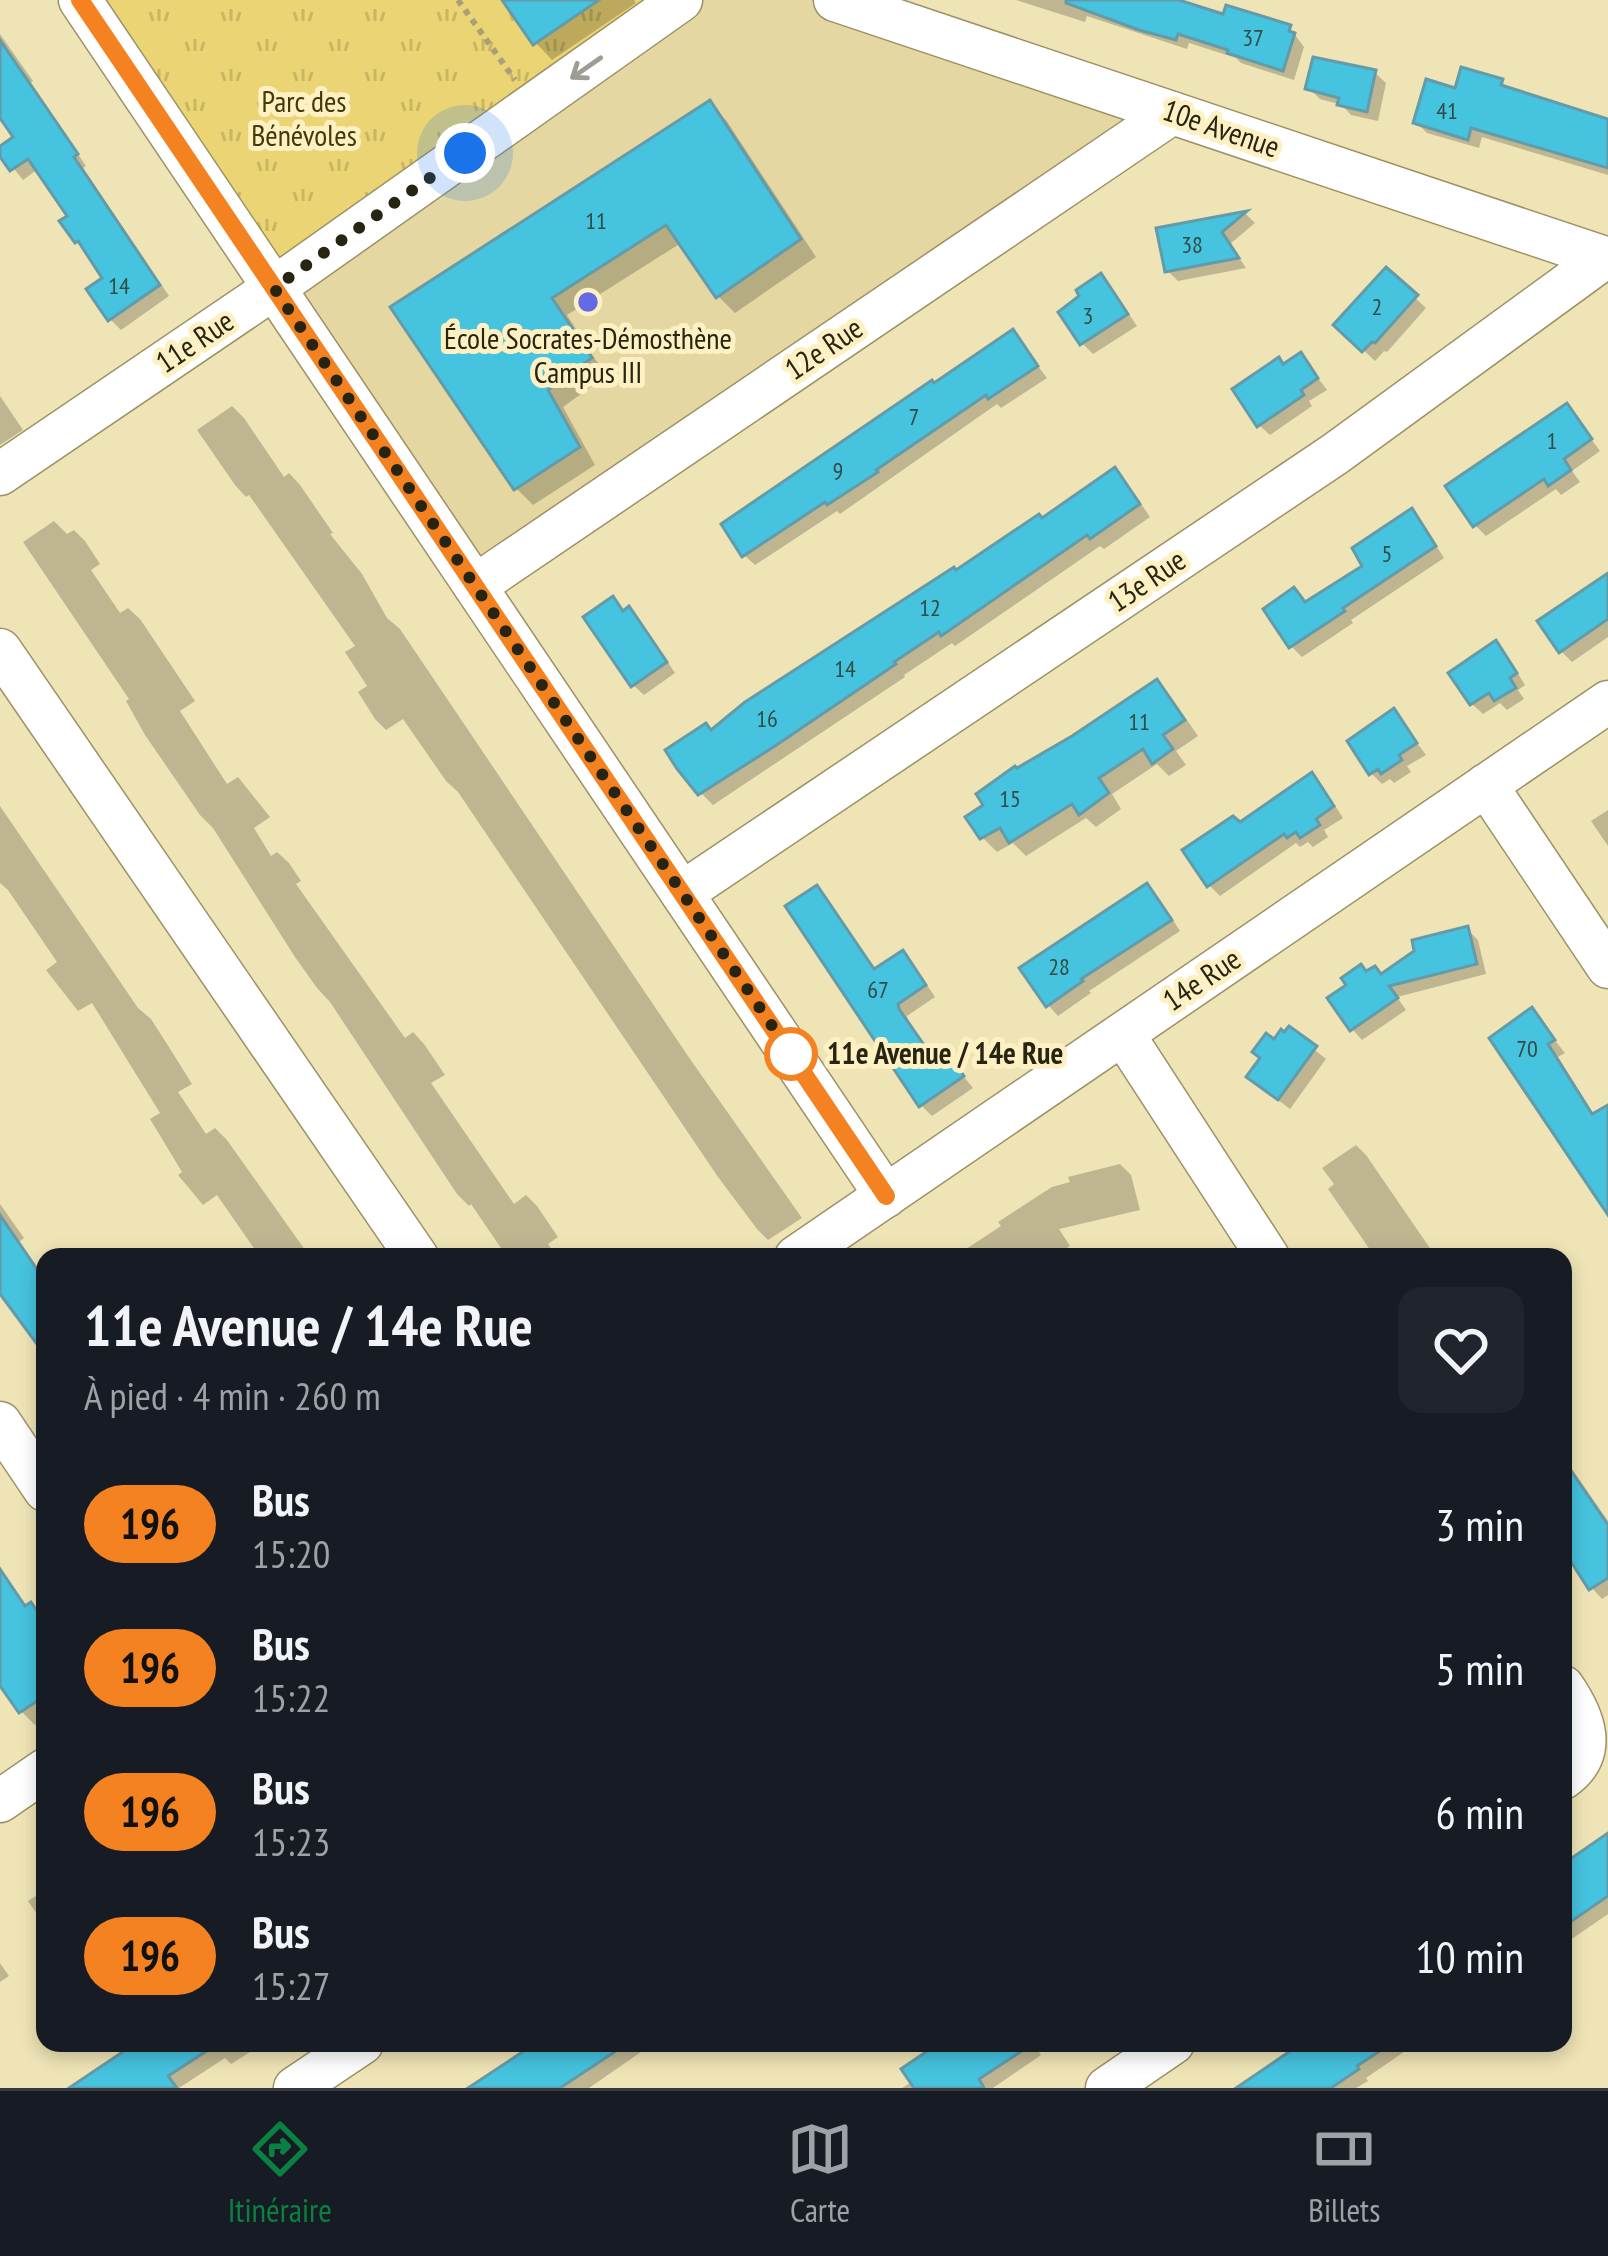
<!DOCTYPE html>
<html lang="fr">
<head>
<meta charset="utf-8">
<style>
  :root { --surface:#171b24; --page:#20242c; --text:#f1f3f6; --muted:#9ea1a6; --line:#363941; --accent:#0b8043 }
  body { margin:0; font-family:"PT Sans Narrow",sans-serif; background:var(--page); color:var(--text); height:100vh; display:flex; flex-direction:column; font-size:45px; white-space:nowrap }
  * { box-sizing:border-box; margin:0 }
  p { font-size:39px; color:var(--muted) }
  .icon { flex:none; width:66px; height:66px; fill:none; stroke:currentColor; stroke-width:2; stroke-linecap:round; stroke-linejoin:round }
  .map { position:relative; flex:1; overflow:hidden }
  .side { position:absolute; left:36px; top:1248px; width:1536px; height:804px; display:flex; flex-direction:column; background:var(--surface); border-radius:24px; box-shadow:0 6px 18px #0003 }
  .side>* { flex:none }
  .badge { padding:0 24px; border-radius:39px; font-size:42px; line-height:78px }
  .you { position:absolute; width:60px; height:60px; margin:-30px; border:9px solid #fff; border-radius:50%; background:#1a73e8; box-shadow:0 0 0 18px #1a73e833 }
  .map>.badge { position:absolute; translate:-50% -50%; box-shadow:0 0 0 6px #fff }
  .round { display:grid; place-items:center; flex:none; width:126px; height:126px; border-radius:24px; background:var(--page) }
  .headline { display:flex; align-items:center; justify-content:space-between; height:204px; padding:0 48px }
  h1 { font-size:57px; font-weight:700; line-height:90px }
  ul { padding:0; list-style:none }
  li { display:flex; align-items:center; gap:36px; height:144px; padding:0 48px }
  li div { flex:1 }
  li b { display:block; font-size:45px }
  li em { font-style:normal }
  li .badge { min-width:132px; font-weight:700; text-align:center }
  .tab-bar { display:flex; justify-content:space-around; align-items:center; height:168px; border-top:3px solid var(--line); background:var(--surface); font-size:33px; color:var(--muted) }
  .tab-bar a { display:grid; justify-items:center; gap:6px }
  .tab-bar .on { color:var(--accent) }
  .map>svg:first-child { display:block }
  .built { fill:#e4d7a2 }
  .park { fill:url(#park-tufts) }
  .shadow { fill:#0003 }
  .building { fill:#45c3df; stroke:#649ba9; stroke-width:3 }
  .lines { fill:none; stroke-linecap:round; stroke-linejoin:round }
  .minor-casing { stroke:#9c9166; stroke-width:45 }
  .path { stroke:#a89f7b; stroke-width:6; stroke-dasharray:6 6; stroke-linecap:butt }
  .minor { stroke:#fff; stroke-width:42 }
  .oneway { stroke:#9e9c94 }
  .line-casing { stroke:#fff; stroke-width:27 }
  .line { stroke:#f58220; stroke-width:18 }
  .walk { stroke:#282412; stroke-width:12; stroke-dasharray:0 21.6 }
  .poi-dot { fill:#626be3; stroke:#fdf1c3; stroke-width:4.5 }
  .stop-dot { fill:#fff; stroke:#f58220; stroke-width:6 }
  .labels { text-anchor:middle; stroke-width:10; stroke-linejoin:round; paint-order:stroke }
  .number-label { font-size:24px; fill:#2f4c45 }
  .park-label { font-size:30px; fill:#443902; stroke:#fdf1c3 }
  .street-label { font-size:30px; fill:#282412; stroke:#fdf1c3 }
  .poi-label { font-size:30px; fill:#282412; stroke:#fdf1c3 }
  .stop-label { font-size:30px; font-weight:bold; fill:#282412; stroke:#fdf1c3; text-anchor:start }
</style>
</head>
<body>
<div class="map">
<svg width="1608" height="2088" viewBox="0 0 1608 2088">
  <defs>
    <pattern id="park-tufts" width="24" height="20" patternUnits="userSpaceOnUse" patternTransform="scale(3)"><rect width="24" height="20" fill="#ebd473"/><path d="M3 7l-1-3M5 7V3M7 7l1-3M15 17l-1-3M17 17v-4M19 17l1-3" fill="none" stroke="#cab662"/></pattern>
  </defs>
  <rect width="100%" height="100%" fill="#efe4b6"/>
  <path class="built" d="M681,0H835L1172,113L475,586L274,288Z"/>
  <path class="park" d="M80,0H681L274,288Z"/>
  <g class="shadow">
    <path d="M506,0H634L636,3L552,60L536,43Z"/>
    <path d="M1016,0H1171L1225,18L1289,27L1304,47L1294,80L1241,63L1236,58L1189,43L1187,49L1087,16L1085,22Z"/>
    <path d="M0,34L33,81L30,83L86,166L83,168L169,296L121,330L110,319L106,279L77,241L71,216L38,169L23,180L0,152L17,138L0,94Z"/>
    <path d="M1375,73L1386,83L1378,121L1351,115L1342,105L1320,99L1309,88Z"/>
    <path d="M1501,81L1511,91L1608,125V175L1482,137L1479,148L1427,133L1416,122L1457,92Z"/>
    <path d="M709,104L726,120L816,257L735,313L718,296L681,243L567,315L606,376L563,407L595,465L533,505L516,488L394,308Z"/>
    <path d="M1246,214L1255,223L1230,244L1246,268L1178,281L1167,270L1160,231Z"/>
    <path d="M1386,271L1426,308L1387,352L1384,351L1375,361L1337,325Z"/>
    <path d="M1101,277L1111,288L1137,326L1093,354L1082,343Z"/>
    <path d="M1013,333L1047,378L1001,408L997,404L840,514L837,511L755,565L744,555L935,386Z"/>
    <path d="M1301,356L1327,390L1309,401L1312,406L1270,435L1259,425L1284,367Z"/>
    <path d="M0,396L23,430L0,445Z"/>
    <path d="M232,406L244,418L284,477L289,473L300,485L333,533L330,534L362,574L387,618L400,629L690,1059L802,1218L768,1240L757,1229L718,1177L458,792L446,781L403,719L386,730L375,719L358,692L367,686L345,652L355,646L249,495L246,497L235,485L197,430Z"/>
    <path d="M1567,407L1600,451L1572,471L1580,482L1561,495L1556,489L1486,536L1475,525Z"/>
    <path d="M1115,471L1127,483L1150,517L1104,549L1100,546L955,646L952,643L904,675L905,677L713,805L701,793L712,733L1042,521Z"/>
    <path d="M1411,512L1422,523L1444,558L1351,620L1353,623L1302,657L1291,646L1306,605L1366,567Z"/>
    <path d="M54,521L67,534L74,530L85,541L100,564L91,570L120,613L128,608L140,619L195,701L180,711L227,784L238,777L270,817L254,828L271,856L277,852L289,863L301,881L296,884L405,1038L413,1032L424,1044L445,1075L431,1083L514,1204L526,1195L537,1206L558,1237L548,1244L557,1257H507L471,1204L469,1206L457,1194L330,1002L317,988L295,957L213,828L200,815L145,735L126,701L129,699L23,542Z"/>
    <path d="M1608,577V637L1572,662L1561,651Z"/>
    <path d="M629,610L640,620L675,673L644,695L633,685L625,614Z"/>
    <path d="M1495,644L1506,654L1525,685L1518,690L1524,699L1507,710L1500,703L1483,714L1472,704Z"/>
    <path d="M1156,682L1171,697L1198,736L1176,751L1186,765L1169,776L1157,764L1112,794L1121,809L1096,827L1086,818L1026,856L1013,843L997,852L982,837L987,806L1017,772Z"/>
    <path d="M1394,712L1426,755L1407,766L1411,772L1394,783L1390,779L1382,784L1371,773Z"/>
    <path d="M1312,776L1323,787L1343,818L1324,830L1328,837L1313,847L1308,842L1300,847L1296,843L1220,896L1209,885L1240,826Z"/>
    <path d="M0,806L138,1008L151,1019L174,1055L192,1084L178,1092L206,1134L215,1128L227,1140L310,1257H260L217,1195L203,1205L178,1175L182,1172L150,1119L160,1113L92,1003L78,1011L46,970L57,962L8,890L0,883Z"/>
    <path d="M1608,810V846L1591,821Z"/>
    <path d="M1147,887L1158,897L1180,931L1089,991L1091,993L1058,1016L1048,1005Z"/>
    <path d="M816,889L827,899L876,971L902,953L913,964L935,997L907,1016L909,1023L939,1067L950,1060L973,1088L932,1116L922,1106L789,907Z"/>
    <path d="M1467,929L1478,940L1486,974L1397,997L1406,1010L1362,1040L1352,1029L1367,974L1382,977Z"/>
    <path d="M1532,1011L1565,1053L1558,1057L1595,1116L1608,1119V1210Z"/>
    <path d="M1290,1030L1326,1059L1290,1109L1261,1087L1275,1043Z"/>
    <path d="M1356,1145L1366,1155L1436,1257H1375L1328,1189L1334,1184L1322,1168Z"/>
    <path d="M1120,1164L1131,1175L1140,1210L1059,1229L1070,1246L1054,1257H954L1001,1226L998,1222L1052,1187L1070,1182L1068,1177Z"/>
    <path d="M0,1204L24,1238L19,1242L45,1280V1350L0,1288Z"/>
    <path d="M1563,1456L1608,1521V1595L1602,1599L1592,1588L1573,1559L1563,1535Z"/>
    <path d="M0,1571L28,1608L31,1606L45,1620V1718L35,1725L21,1711L0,1681Z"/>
    <path d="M1608,1836V1914L1563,1945V1866Z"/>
    <path d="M45,1890V1926L28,1901Z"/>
    <path d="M0,1963L9,1976L0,1982Z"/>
    <path d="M144,2043H256L258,2047L231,2064L225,2058L179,2088H76Z"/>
    <path d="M550,2043H654L589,2088H486Z"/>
    <path d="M946,2043H1043L1036,2048L1041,2055L993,2088H902L913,2081Z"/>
    <path d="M1307,2043H1417L1366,2078L1368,2081L1356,2088H1241Z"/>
  </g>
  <g class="building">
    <path d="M502,0H599L533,45Z"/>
    <path d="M1066,0H1179L1223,14L1226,5L1291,25L1289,31L1295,33L1283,71L1227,53L1228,50L1178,34L1176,40L1139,30L1066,3Z"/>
    <path d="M0,40L78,154L74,157L160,285L108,321L86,289L102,278L78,241L75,243L59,221L67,216L28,159L10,171L0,157V146L13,137L0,118Z"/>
    <path d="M1313,57L1376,70L1367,112L1337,105L1339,98L1305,89Z"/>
    <path d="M1461,67L1503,79L1501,85L1608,119V168L1471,128L1468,140L1413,123L1426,79L1455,88Z"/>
    <path d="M710,100L801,239L716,298L666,225L552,298L592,358L548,390L580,447L514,490L390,307Z"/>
    <path d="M1247,211L1222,232L1239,258L1165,272L1156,228Z"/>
    <path d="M1386,267L1418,295L1375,343L1372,342L1362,352L1333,325Z"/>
    <path d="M1101,273L1128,314L1080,345L1058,312L1079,296L1076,290Z"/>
    <path d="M1013,329L1038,366L988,399L986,395L876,470L878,472L827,505L825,502L742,557L721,524L932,380L934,383Z"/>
    <path d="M1301,352L1318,378L1301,390L1304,395L1257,427L1232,389L1279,357L1283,364Z"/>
    <path d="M1567,403L1592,439L1564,459L1571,470L1548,486L1544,479L1473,527L1445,486Z"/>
    <path d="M1115,467L1140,504L1090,539L1087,535L941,636L939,632L894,662L896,664L775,746L698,795L677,769L665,750L706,723L711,730L745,702L954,567L956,570L1039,514L1042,518Z"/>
    <path d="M1412,508L1436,546L1343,608L1345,611L1289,648L1263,609L1294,587L1305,602L1362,566L1352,548Z"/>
    <path d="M1608,573V619L1559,653L1537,621Z"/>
    <path d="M613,596L623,611L629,606L667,662L631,687L583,617Z"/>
    <path d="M1496,640L1517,673L1510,678L1516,688L1494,701L1489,693L1470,705L1448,673Z"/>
    <path d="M1157,679L1185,720L1163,735L1173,749L1152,764L1143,749L1099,778L1109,793L1079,815L1072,804L1009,843L1000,828L980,839L965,817L983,805L976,794L1015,766L1017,768L1072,736Z"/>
    <path d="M1394,708L1417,743L1399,755L1402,760L1381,774L1378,769L1369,775L1347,741Z"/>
    <path d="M1312,772L1334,806L1316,819L1320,825L1300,838L1296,832L1287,838L1284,834L1207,887L1182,850L1233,816L1240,822Z"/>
    <path d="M1147,883L1172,920L1081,979L1083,981L1046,1007L1019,968Z"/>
    <path d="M817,885L874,969L903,950L926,985L898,1004L899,1009L938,1065L951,1057L964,1076L919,1107L785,906Z"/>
    <path d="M1468,926L1477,964L1389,986L1398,998L1350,1031L1327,998L1346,985L1341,978L1361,964L1366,971L1375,966L1381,974L1414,951L1412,940Z"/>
    <path d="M1532,1007L1555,1040L1548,1044L1592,1114L1608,1105V1215L1489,1038Z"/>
    <path d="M1289,1026L1317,1046L1278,1100L1246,1077L1260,1058L1252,1052L1266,1033L1274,1039L1281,1029L1284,1032Z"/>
    <path d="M0,1215L45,1281V1355L0,1294Z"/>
    <path d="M1563,1459L1608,1525V1578L1589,1590L1563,1549Z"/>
    <path d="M0,1569L25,1606L31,1602L45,1623V1696L19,1713L0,1686Z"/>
    <path d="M1608,1833V1896L1563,1927V1864Z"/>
    <path d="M136,2043H219L168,2076L177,2088H69Z"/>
    <path d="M536,2043H628L560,2088H468Z"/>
    <path d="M939,2043H1034L979,2079L984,2088H914L901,2069Z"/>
    <path d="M1302,2043H1392L1357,2066L1359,2069L1331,2088H1236Z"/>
  </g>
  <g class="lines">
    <defs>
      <g id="minor">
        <path d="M80,0L886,1196"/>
        <path d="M835,0L1608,259"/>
        <path d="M0,474L274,288L681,0"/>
        <path d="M475,586L1172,113"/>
        <path d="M0,650L417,1257"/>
        <path d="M1486,785L1608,967"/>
        <path d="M682,893L1335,454L1604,258"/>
        <path d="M1123,1034L1268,1257"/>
        <path d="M796,1257L1608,702"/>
        <path d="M0,1423L45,1490"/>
        <path d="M1563,1687C1583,1716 1599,1752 1563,1778"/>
        <path d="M0,1801L45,1770"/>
        <path d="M295,2088L362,2043"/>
        <path d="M1107,2088L1173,2043"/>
      </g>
    </defs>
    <use href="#minor" class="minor-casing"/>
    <path class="path" d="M458,0L515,80"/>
    <use href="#minor" class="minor"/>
  </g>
  <defs><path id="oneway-shaft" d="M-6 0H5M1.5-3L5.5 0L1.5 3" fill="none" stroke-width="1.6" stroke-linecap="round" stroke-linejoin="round" transform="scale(3)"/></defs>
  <use class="oneway" href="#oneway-shaft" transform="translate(586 68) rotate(145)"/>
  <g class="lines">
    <defs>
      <path id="line" d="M80,0L886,1196"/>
    </defs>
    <use href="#line" class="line-casing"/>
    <use href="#line" class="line"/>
    <path class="walk" d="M465,153L274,288L791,1054"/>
  </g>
  <circle class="poi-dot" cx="588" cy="302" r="12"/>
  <circle class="stop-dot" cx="791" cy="1054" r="24"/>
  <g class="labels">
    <g class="number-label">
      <text x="1253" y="46">37</text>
      <text x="1447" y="119">41</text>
      <text x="596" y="229">11</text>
      <text x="1192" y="253">38</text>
      <text x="119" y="294">14</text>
      <text x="1377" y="315">2</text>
      <text x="1088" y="324">3</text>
      <text x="914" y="425">7</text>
      <text x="1552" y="449">1</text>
      <text x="838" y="479">9</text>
      <text x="1387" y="562">5</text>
      <text x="930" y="616">12</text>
      <text x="845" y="677">14</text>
      <text x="767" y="727">16</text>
      <text x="1139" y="730">11</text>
      <text x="1010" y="807">15</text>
      <text x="1059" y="975">28</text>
      <text x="878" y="998">67</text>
      <text x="1527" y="1057">70</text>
    </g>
    <g class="park-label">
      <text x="304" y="112">Parc des<tspan x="304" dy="34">Bénévoles</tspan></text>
    </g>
    <g class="street-label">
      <text transform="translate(1221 129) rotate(19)" y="10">10e Avenue</text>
      <text transform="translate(195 342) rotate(-34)" y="10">11e Rue</text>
      <text transform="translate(824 349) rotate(-34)" y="10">12e Rue</text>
      <text transform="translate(1147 581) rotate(-34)" y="10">13e Rue</text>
      <text transform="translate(1202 980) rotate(-34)" y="10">14e Rue</text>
    </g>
    <g class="poi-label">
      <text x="588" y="349">École Socrates-Démosthène<tspan x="588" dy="34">Campus III</tspan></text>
    </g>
    <g class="stop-label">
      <text x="827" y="1064">11e Avenue / 14e Rue</text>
    </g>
  </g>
</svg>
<div class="you" style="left:465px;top:153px"></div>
<section class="side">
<div class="headline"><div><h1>11e Avenue / 14e Rue</h1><p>À pied · 4 min · 260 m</p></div><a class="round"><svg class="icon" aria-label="heart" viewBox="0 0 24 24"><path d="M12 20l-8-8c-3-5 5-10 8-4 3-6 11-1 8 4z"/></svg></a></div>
<ul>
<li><span class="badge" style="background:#f58220;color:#111">196</span><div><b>Bus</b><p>15:20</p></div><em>3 min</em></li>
<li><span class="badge" style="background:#f58220;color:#111">196</span><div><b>Bus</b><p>15:22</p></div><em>5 min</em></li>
<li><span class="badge" style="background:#f58220;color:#111">196</span><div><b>Bus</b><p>15:23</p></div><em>6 min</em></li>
<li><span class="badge" style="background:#f58220;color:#111">196</span><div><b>Bus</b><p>15:27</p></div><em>10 min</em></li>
</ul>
</section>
</div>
<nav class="tab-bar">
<a class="on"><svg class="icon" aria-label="directions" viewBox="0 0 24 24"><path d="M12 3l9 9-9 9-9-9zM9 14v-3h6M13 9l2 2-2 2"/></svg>Itinéraire</a>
<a><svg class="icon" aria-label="map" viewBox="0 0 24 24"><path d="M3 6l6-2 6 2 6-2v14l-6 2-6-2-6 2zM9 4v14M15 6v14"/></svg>Carte</a>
<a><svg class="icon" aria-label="tickets" viewBox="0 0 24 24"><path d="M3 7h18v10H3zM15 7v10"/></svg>Billets</a>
</nav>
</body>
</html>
